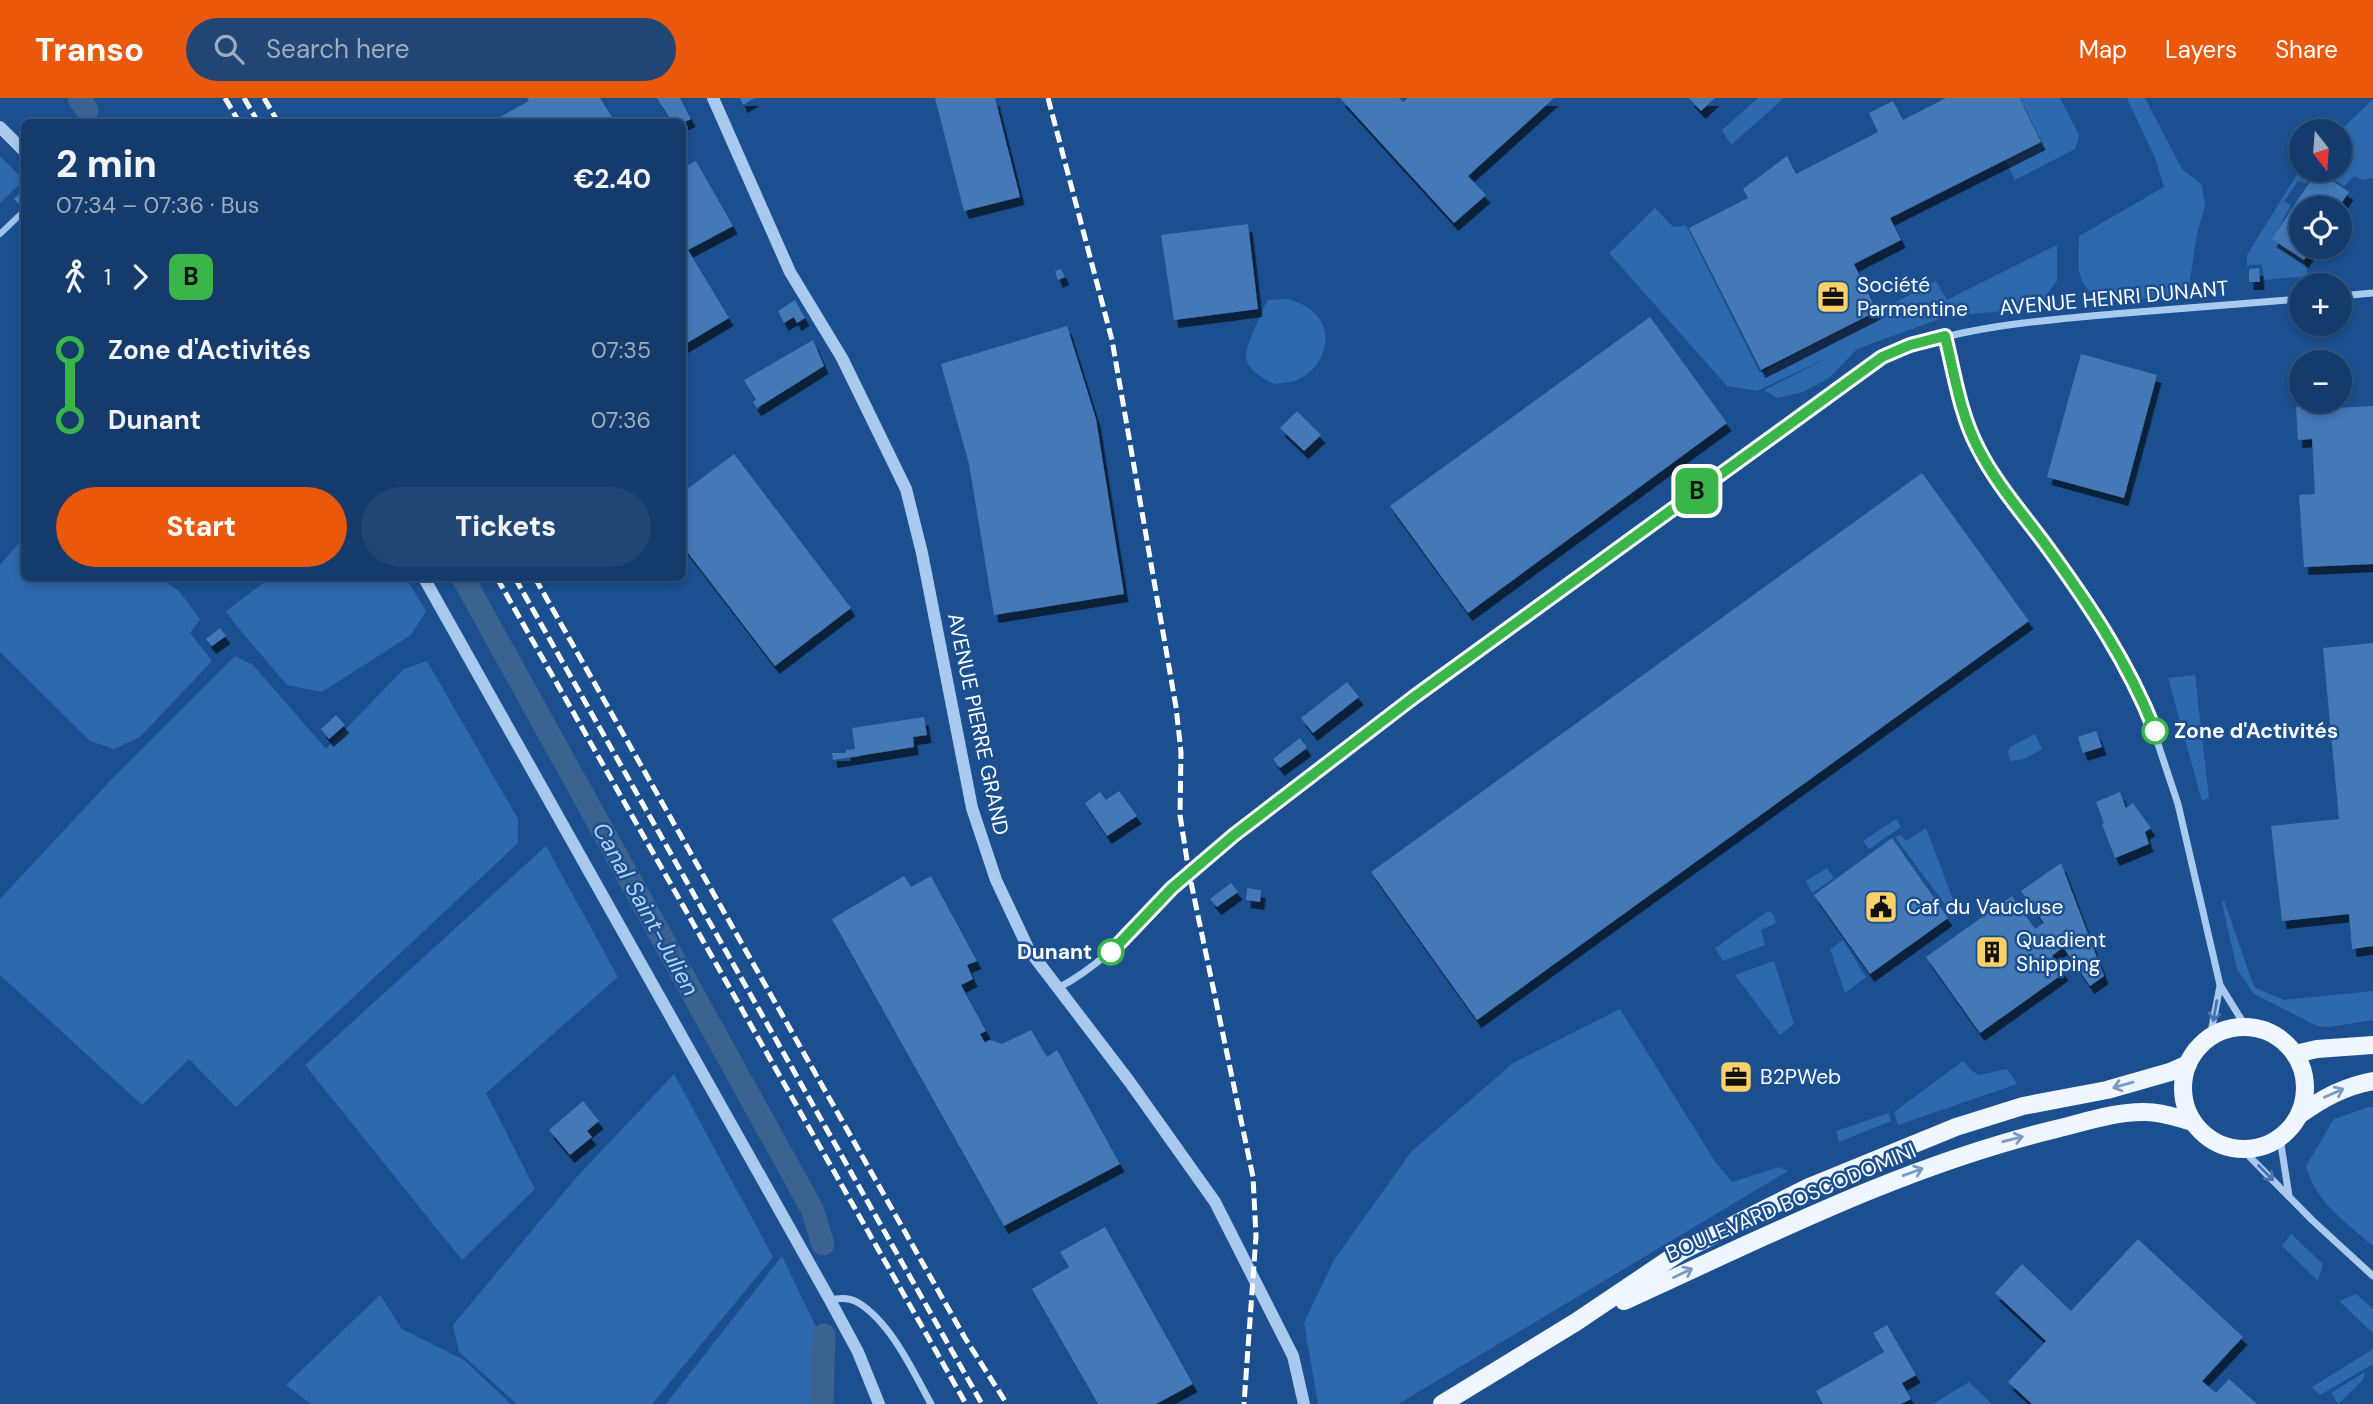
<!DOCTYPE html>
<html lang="en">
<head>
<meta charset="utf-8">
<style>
  :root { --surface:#143b6b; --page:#214673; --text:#f1f3f6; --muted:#9dadc1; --line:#33557e; --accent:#ea580c }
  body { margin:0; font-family:"DM Sans",sans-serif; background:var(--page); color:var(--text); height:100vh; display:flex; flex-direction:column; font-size:26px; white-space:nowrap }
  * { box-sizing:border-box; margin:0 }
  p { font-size:23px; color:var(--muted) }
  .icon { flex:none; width:38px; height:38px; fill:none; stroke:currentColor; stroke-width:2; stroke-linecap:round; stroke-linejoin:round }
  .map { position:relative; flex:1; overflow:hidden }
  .side { position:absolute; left:21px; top:21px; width:665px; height:462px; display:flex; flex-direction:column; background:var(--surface); border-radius:10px; box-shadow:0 4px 10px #0003,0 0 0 2px var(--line) }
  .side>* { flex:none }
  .badge { padding:0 14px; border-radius:10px; font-size:24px; line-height:46px }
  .needle { width:46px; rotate:163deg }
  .controls { position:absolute; left:2289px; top:21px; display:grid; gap:14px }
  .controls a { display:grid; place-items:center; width:63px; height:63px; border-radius:50%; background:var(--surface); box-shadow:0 4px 10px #0003,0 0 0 2px var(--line); font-size:35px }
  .map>.badge { position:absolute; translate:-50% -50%; box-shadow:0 0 0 4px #fff }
  .legs { display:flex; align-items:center; gap:10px; height:77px; padding:0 35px; font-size:23px }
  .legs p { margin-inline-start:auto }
  .summary { display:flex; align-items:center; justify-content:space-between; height:119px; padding:0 35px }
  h1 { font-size:38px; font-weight:800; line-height:52px }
  .primary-button { display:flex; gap:14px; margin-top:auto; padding:14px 35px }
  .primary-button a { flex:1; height:80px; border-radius:42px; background:var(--accent); color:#fff; font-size:28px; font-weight:800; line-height:80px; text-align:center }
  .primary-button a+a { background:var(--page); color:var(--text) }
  ul { padding:0 35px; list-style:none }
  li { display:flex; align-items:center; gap:24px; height:70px; font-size:26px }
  li i { display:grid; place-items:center; width:10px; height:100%; margin:0 9px; background:currentColor }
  li i::after { content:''; width:18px; height:18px; margin:-9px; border:5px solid; border-radius:50%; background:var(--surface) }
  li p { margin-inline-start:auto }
  li:first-child i { background:linear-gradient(#0000 50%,currentColor 0) }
  li:last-child i { background:linear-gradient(currentColor 50%,#0000 0) }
  header { display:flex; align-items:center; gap:42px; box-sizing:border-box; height:98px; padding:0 35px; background:var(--accent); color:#fff }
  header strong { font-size:33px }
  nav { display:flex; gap:38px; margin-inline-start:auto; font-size:24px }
  .search { width:490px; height:63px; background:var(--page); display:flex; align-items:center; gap:18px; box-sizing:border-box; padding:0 24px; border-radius:38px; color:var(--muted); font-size:26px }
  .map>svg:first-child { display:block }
  .green { fill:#2e69ad }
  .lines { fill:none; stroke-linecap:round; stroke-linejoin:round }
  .stream { stroke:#9cc4f0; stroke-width:6 }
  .canal { stroke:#3c6290; stroke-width:23 }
  .building { fill:#4478b7; filter:url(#shadow) }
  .minor { stroke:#a9c9ee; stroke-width:7 }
  .tertiary { stroke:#a9c9ee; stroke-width:12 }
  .primary { stroke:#f0f6ff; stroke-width:18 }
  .rail { stroke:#fff; stroke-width:5; stroke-dasharray:12 5; stroke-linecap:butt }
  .oneway { stroke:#4674ac }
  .oneway2 { stroke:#7b9ac1 }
  .line-1-casing { stroke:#fff; stroke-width:16 }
  .line-1 { stroke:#3ab54a; stroke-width:10 }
  .stop-1-dot { fill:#fff; stroke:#3ab54a; stroke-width:3.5 }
  .labels { text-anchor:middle; stroke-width:5; stroke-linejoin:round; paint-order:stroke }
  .poi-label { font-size:21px; fill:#fff; stroke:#1b4f8f; text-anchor:start }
  .street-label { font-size:21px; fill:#fff; stroke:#1b4f8f }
  .stop-label { font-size:21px; font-weight:bold; fill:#fff; stroke:#1b4f8f; text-anchor:start }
  .water-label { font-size:23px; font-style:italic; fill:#b5d3f5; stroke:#1b4f8f }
</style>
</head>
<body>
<header>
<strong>Transo</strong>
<div class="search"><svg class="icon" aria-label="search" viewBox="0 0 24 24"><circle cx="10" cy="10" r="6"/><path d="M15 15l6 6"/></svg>Search here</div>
<nav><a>Map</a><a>Layers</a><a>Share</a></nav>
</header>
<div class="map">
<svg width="2373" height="1306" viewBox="0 0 2373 1306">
  <defs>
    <filter id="shadow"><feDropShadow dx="4.5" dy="8" stdDeviation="0" flood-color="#0009"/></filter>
  </defs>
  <rect width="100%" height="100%" fill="#1b4f8f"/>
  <g class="green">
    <path d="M1758,0H1784L1731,47L1722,32Z"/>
    <path d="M2019,0H2060L2079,37L2075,51L2015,82L2005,62Z"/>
    <path d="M2127,0H2145L2182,71L2202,87L2205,108L2197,136L2188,195L2102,205C2073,181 2079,173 2079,138L2164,89L2155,60Z"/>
    <path d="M2373,1V80L2363,82L2354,78L2344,88L2319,72H2340V33Z"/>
    <path d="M0,58L24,82L0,105Z"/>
    <path d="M2301,70L2316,72L2306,86L2298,83L2284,103L2291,107L2273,141L2304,162L2308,178L2264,182L2262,166L2247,168V157Z"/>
    <path d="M1655,110L1673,129L1686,127L1760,275L1936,183L1947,202L2057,147V183L2045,199L2022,209L2004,213L1948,218L1876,244L1857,251L1829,280L1803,294L1777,300L1764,292L1835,256L1757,293L1727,288L1609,155Z"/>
    <path d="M1288,201C1300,205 1313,210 1320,222C1334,244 1319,273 1297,282C1290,285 1281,285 1274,286C1265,281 1247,272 1246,260C1245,249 1262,213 1268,202Z"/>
    <path d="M24,439V480H159L179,493L200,521L190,535L212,563L140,639L114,651L90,643L0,554V467Z"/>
    <path d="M270,480H406L426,513L411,537L322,594L287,587L235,526L226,513Z"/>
    <path d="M235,558L253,567L326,651L404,571L427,563L518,721V745L236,1009L189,961L142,1007L0,877V801L109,684Z"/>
    <path d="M2195,577L2209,700L2202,703L2168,580Z"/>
    <path d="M2035,636L2042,651L2024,661L2010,663L2008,654L2010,649Z"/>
    <path d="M1896,721L1901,729L1869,751L1863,743Z"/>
    <path d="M1926,730L1957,812L1952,816L1895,739L1901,737L1906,743Z"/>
    <path d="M546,748L618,879L486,995L535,1091L462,1162L305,967Z"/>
    <path d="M1827,770L1834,780L1812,795L1806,783Z"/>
    <path d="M2224,802L2254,889L2284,902L2373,893V922L2329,929L2317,928L2254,896L2237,871L2222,805Z"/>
    <path d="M1768,813L1773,816L1776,825L1761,832L1765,847L1723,863L1715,850Z"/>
    <path d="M1843,842L1866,879L1845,895L1830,851Z"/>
    <path d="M1774,863L1794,926L1780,937L1735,877Z"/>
    <path d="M1620,911L1716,1065L1732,1084L1779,1069L1788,1073L1398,1306H1318L1304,1225L1334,1162L1411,1054L1513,965Z"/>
    <path d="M1963,963L1972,973L1979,977L2007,971L2017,986L1898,1027L1894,1014Z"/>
    <path d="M674,976L773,1159L652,1306H517L459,1254L453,1227L575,1081Z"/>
    <path d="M2369,1009H2373V1148C2347,1125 2315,1104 2306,1068L2334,1021Z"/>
    <path d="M1889,1015L1891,1023L1839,1044L1836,1033Z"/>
    <path d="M2291,1136L2323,1166L2318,1183L2282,1148Z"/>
    <path d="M782,1158L816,1229L813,1263L815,1306H666Z"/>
    <path d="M2356,1196L2373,1211V1235L2339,1203Z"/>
    <path d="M380,1197L402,1231L464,1262L511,1306H311L286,1287Z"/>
    <path d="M2373,1251V1266L2320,1297L2312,1289Z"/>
    <path d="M2365,1274L2363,1282L2338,1306L2331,1295Z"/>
    <path d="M1969,1284L1992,1306H1933Z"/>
  </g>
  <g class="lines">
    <path class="stream" d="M0,136L24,113"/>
    <g class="canal">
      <path d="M79,0L87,12"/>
      <path d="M463,480L812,1111L823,1146"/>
      <path d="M822,1306L824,1237"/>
    </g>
  </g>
  <g class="building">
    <path d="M527,0H600L615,24H491L529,3Z"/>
    <path d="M657,0H680L691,21L682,25L672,24Z"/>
    <path d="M740,0H755L743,7Z"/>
    <path d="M935,0H995L1020,99L964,113Z"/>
    <path d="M1340,0H1399L1403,4L1408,0H1554L1468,78L1486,97L1454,125Z"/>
    <path d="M1689,0H1715L1701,13Z"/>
    <path d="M1946,0H2019L2041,44L1890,120L1901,142L1854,166L1877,213L1761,272L1689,130L1748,100L1743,91L1787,58L1796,76L1878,34L1869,15L1893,3L1903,22Z"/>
    <path d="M696,63L733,128L688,152L729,220L682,248V70Z"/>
    <path d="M2317,73L2349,94L2338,110H2301V149H2313L2304,162L2272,141Z"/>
    <path d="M24,91V107L22,109L14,101Z"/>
    <path d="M1248,126L1258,211L1174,222L1161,137Z"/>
    <path d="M2259,170L2260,184H2249V171Z"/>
    <path d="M1061,171L1065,179L1058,182L1055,173Z"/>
    <path d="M795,202L805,220L797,225L794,219L784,225L778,213Z"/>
    <path d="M1650,219L1727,325L1468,515L1390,408Z"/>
    <path d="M1067,228L1096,321L1124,496L994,517L969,366L941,266Z"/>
    <path d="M813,242L824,268L757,310L753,304L756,302L744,282Z"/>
    <path d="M2081,256L2157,277L2124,400L2047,379Z"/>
    <path d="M2335,307L2336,310L2373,308V466L2304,469L2299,397L2315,396L2312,341L2298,342L2296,309Z"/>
    <path d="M1297,313L1321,337L1304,353L1280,330Z"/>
    <path d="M734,356L851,510L775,568L682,447V395Z"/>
    <path d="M1922,375L2029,523L1477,922L1371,774Z"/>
    <path d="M220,530L226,538L212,548L206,541Z"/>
    <path d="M2373,545V848L2352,851L2349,816L2282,823L2271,728L2339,721L2323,550Z"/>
    <path d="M1347,584L1359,599L1313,635L1301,620Z"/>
    <path d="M336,617L345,627L329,641L321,631Z"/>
    <path d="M924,619L927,637L913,639L914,649L833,662L832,655H846V652L855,651L852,630Z"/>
    <path d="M2096,633L2102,649L2083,655L2078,639Z"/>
    <path d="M1300,640L1307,650L1280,670L1273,661Z"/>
    <path d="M1119,693L1137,718L1107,738L1085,705L1100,694L1106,702Z"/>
    <path d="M2120,694L2126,710L2133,705L2151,730L2145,734L2149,746L2115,760L2102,726L2104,725L2096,704Z"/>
    <path d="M1892,740L1948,820L1870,876L1814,797Z"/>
    <path d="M2061,765L2104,878L2090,888L2063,849L2052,858L2064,875L1980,935L1926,859L2012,798L2035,831L2044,825L2021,793Z"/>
    <path d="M904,778L911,789L931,778L977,863L967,867L973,881L961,887L986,933L980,936L985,945L990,942L1002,946L1031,932L1047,959L1057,952L1120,1066L1004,1128L832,821Z"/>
    <path d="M1231,785L1238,794L1217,809L1210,801Z"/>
    <path d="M1247,790L1261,792L1260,804L1246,802Z"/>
    <path d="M583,1003L599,1023L587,1033L592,1039L570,1057L549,1032Z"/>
    <path d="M1105,1129L1193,1286L1156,1306H1098L1032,1191L1069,1169L1060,1154Z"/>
    <path d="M2138,1141L2243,1239L2202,1283L2216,1295L2229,1281L2257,1306H2032L2008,1284L2046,1243L1995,1195L2022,1166L2071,1213Z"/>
    <path d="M1887,1227L1916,1277L1902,1285L1911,1301L1901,1306H1823L1816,1293L1884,1254L1873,1235Z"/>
  </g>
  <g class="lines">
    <g class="minor">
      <path d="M2340,198L2373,195"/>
      <path d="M1945,238L1966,317L1978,350L1997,381L2089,508L2112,544L2145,607L2178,706L2220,887L2246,929"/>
      <path d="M1058,890C1105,866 1136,827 1173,790C1201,762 1234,737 1266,713C1468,557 1675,409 1882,259C1955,229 2035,223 2113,216C2176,211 2239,206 2301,201"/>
      <path d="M2210,939L2220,888"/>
      <path d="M2280,1040L2289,1098"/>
      <path d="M2242,1051L2312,1122L2373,1178"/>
      <path d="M830,1202C839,1200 848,1199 857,1204C890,1223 913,1273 931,1306"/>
    </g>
    <g class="tertiary">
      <path d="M713,0L790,174L842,260L906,391L922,455L972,710L996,782L1029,852L1129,983L1215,1104L1293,1258L1304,1306"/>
      <path d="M0,29L24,53"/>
      <path d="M424,480L830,1202L858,1254L879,1306"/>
    </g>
    <g class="primary">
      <circle cx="2244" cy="990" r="61"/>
      <path d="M2295,956L2317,951L2373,947"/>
      <path d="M2299,1017C2322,1001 2344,988 2373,983"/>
      <path d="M1624,1203C1765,1139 1901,1069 2052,1032C2082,1025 2116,1013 2146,1014C2162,1014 2178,1020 2193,1024"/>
      <path d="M1442,1306L1576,1224L1680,1154L1809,1089L1956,1029L2023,1008L2107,992L2170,974L2188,966"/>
    </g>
    <g class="rail">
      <path d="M225,0L239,24"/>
      <path d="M244,0L258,24"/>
      <path d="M264,0L278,24"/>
      <path d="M1048,0L1112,242L1176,609L1181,654L1180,717L1189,775L1253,1079L1256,1138L1244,1306"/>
      <path d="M497,480L966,1306"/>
      <path d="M515,480L982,1306"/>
      <path d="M535,480L965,1240L1007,1306"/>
    </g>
  </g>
  <defs><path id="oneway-shaft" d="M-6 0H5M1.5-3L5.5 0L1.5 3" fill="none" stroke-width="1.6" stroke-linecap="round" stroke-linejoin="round" transform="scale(1.75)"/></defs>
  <g class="oneway">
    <use href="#oneway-shaft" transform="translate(2215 913) rotate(100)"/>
    <use href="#oneway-shaft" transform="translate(2266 1075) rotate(45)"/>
  </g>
  <g class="oneway2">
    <use href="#oneway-shaft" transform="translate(2123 987) rotate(164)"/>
    <use href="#oneway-shaft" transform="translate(2334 995) rotate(-24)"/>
    <use href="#oneway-shaft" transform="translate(2013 1041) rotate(-14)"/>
    <use href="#oneway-shaft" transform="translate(1913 1074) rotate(-20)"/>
    <use href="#oneway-shaft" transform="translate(1683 1175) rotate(-26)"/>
  </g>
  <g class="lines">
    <defs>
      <path id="line-1" d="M1111,854L1172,790L1234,737L1414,599L1882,259L1910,247L1945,238C1954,274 1960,316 1978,350C1995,384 2022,415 2045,446C2088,505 2128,564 2155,633"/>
    </defs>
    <use href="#line-1" class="line-1-casing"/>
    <use href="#line-1" class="line-1"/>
  </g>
  <defs>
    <symbol id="office-square" viewBox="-11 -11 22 22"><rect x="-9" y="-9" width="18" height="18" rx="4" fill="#ffd166" stroke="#1b4f8f"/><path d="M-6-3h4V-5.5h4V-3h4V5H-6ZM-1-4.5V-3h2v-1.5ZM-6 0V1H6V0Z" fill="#111"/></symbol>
    <symbol id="civic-square" viewBox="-11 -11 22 22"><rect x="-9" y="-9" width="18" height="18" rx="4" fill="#ffd166" stroke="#1b4f8f"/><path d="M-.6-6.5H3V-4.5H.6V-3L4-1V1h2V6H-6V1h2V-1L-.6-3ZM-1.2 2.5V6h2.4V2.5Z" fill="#111"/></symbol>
    <symbol id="building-square" viewBox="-11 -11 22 22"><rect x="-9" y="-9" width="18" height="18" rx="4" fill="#ffd166" stroke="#1b4f8f"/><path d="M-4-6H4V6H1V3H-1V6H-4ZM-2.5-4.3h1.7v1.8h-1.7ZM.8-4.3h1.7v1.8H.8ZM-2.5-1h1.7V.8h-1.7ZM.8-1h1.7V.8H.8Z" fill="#111"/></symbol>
  </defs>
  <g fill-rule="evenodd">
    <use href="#office-square" x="1814" y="180" width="38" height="38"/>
    <use href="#civic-square" x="1862" y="790" width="38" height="38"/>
    <use href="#building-square" x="1973" y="835" width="38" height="38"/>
    <use href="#office-square" x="1717" y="960" width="38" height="38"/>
  </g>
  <g class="stop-1-dot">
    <circle cx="2155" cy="633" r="12"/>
    <circle cx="1111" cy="854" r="12"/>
  </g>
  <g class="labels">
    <g class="poi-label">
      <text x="1857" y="194">Société<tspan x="1857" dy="24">Parmentine</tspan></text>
      <text x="1906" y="816">Caf du Vaucluse</text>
      <text x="2016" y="849">Quadient<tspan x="2016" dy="24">Shipping</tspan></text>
      <text x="1760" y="986">B2PWeb</text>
    </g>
    <g class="street-label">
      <text transform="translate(2114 200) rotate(-5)" y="7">AVENUE HENRI DUNANT</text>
      <text transform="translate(978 626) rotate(78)" y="7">AVENUE PIERRE GRAND</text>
      <text transform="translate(1791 1104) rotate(-23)" y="7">BOULEVARD BOSCODOMINI</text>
    </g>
    <g class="stop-label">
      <text x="2174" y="640">Zone d'Activités</text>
      <text x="1092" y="861" text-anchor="end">Dunant</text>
    </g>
    <g class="water-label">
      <text transform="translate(646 811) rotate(61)" y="8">Canal Saint-Julien</text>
    </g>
  </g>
</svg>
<div class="controls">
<a><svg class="needle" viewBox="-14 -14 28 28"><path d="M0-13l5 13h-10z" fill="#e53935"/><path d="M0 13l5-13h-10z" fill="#9dadc1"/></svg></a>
<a><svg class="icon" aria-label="locate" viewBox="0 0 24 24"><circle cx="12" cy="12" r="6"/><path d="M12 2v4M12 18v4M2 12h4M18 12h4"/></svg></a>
<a>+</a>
<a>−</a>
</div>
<b class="badge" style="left:1697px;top:393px;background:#3ab54a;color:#111">B</b>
<section class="side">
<div class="summary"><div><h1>2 min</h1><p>07:34 – 07:36 · Bus</p></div><b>€2.40</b></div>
<div class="legs"><svg class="icon" aria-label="walk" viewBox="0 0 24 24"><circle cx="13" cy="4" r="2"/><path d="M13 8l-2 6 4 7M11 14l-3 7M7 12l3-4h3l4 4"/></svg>1<svg class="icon" aria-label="forward" viewBox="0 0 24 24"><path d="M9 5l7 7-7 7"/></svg><b class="badge" style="background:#3ab54a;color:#111">B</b></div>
<ul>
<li><i style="color:#3ab54a"></i><b>Zone d'Activités</b><p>07:35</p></li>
<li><i style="color:#3ab54a"></i><b>Dunant</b><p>07:36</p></li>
</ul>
<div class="primary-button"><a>Start</a><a>Tickets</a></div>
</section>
</div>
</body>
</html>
